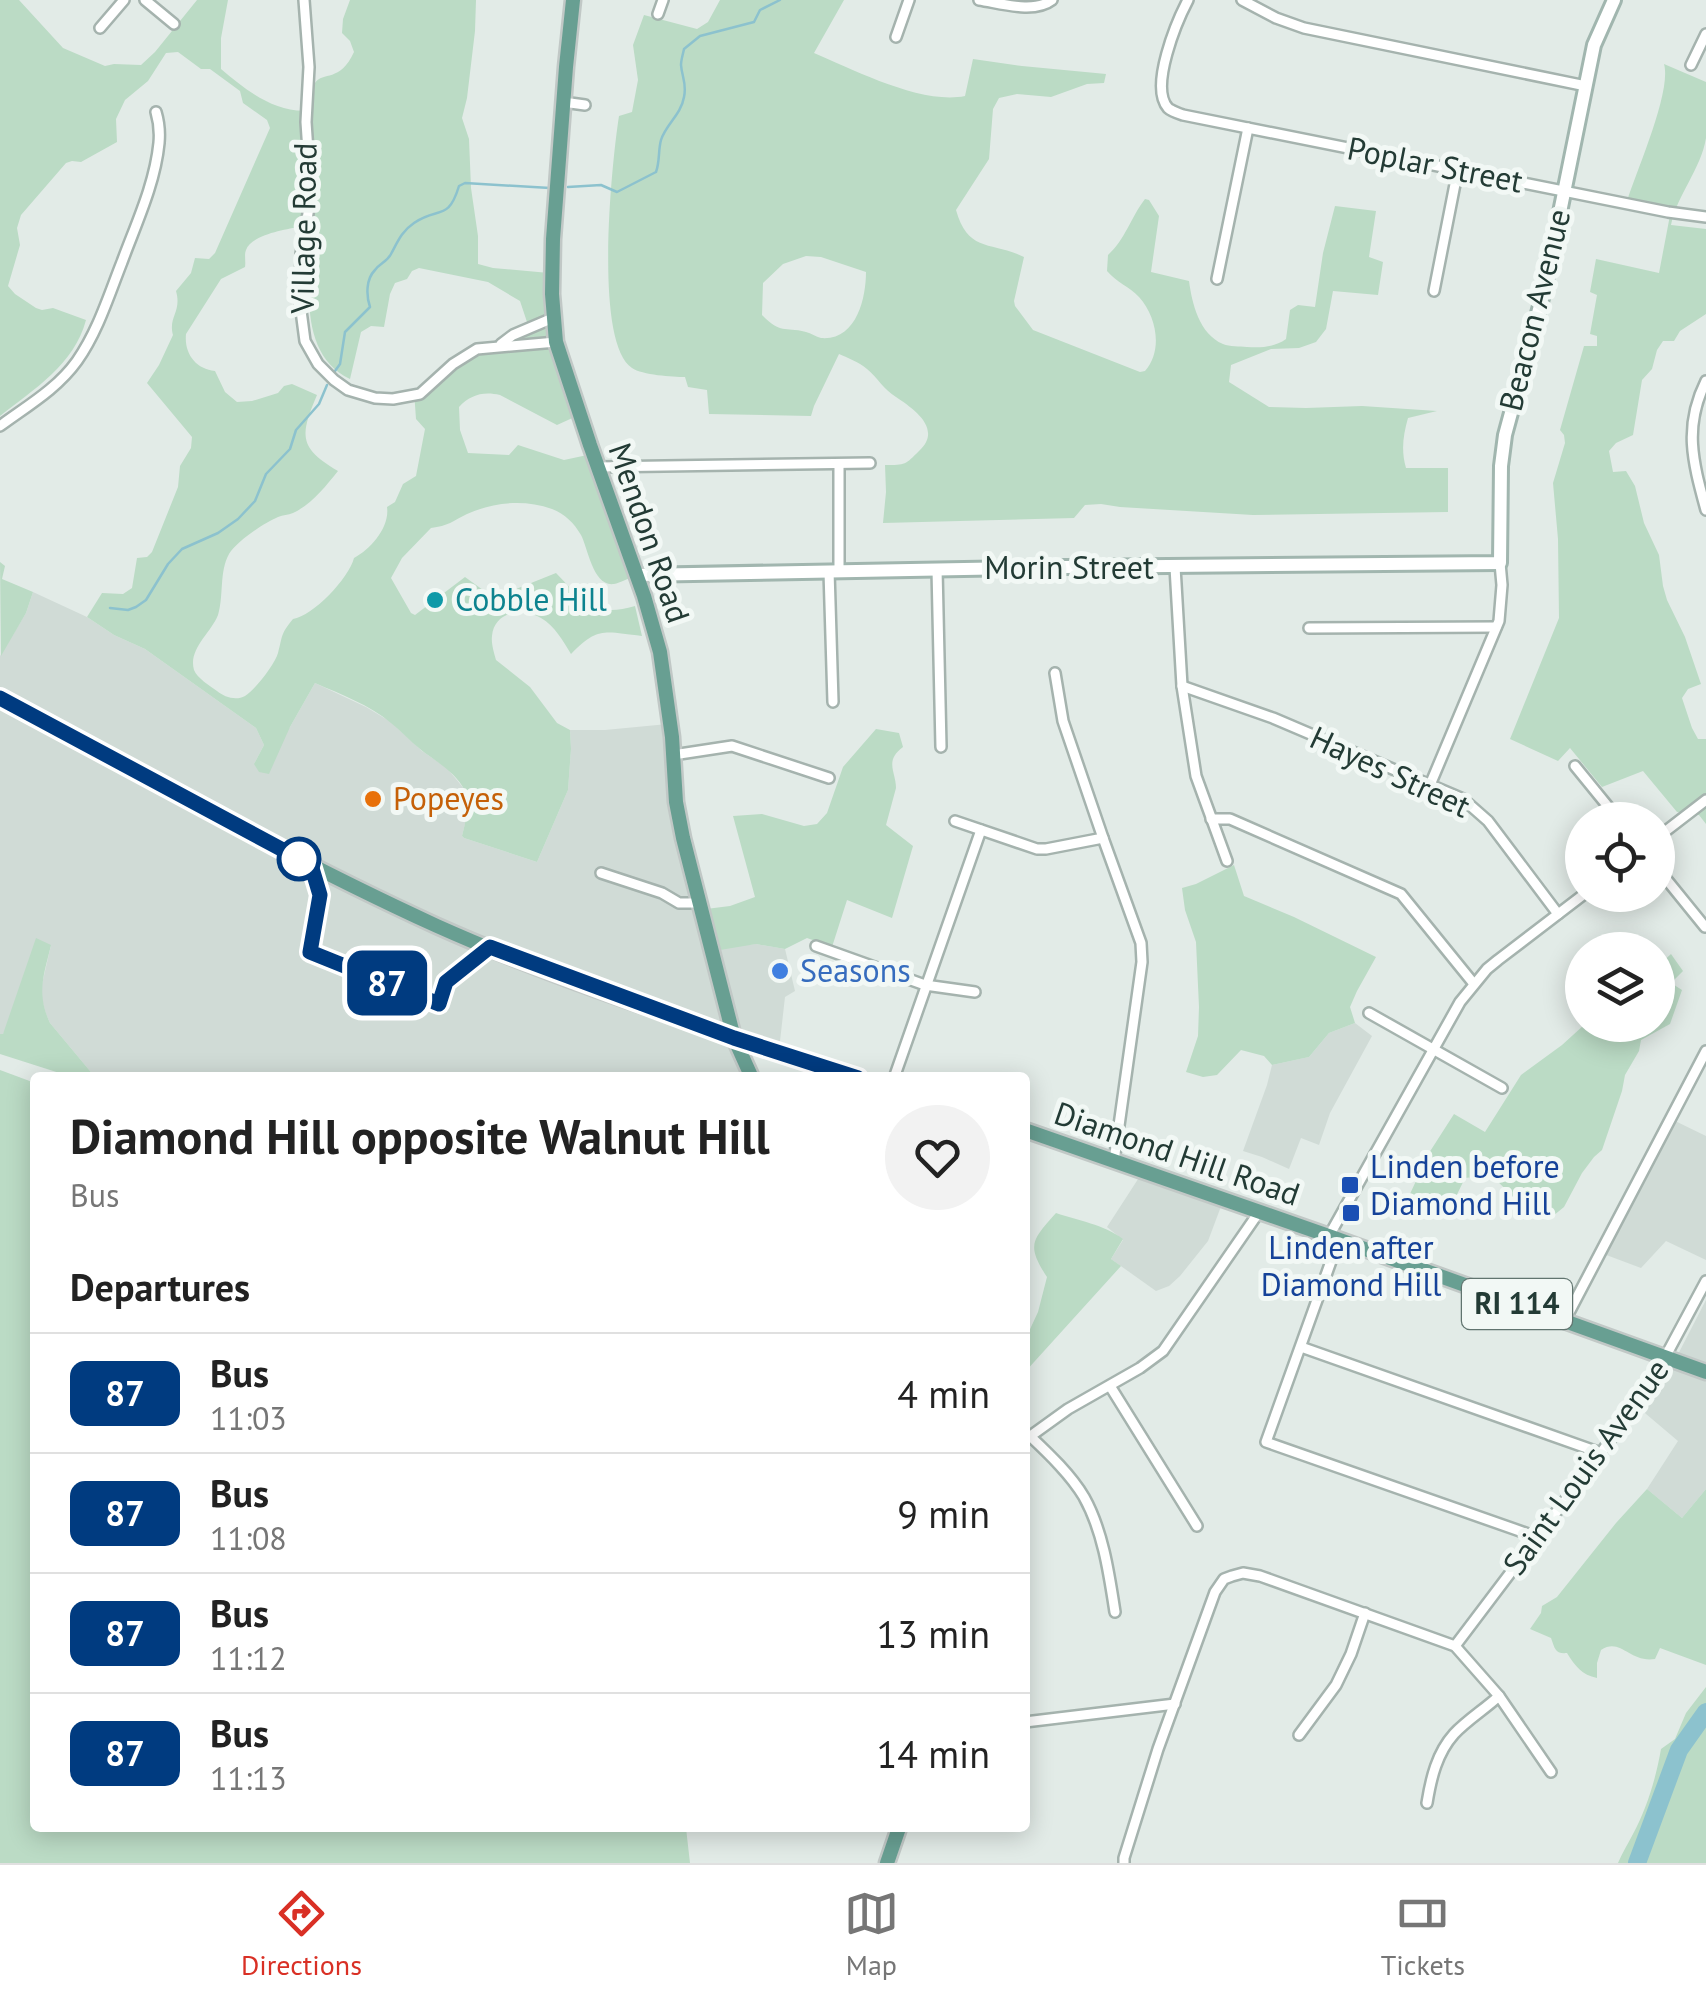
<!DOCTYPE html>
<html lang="en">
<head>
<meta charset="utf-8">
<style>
  :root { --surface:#fff; --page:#f2f2f2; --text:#222; --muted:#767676; --line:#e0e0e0; --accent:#d93025 }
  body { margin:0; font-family:"PT Sans",sans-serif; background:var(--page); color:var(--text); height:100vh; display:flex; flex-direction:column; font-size:38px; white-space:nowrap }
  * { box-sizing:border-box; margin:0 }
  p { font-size:32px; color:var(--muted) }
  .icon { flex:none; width:55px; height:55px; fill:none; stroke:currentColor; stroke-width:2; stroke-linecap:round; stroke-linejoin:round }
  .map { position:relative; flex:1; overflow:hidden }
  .side { position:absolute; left:30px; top:1072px; width:1000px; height:760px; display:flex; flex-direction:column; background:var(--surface); border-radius:10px; box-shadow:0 5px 25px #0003 }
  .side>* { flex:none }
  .badge { padding:0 20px; border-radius:15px; font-size:35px; line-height:65px }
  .tools { position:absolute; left:1565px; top:802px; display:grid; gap:20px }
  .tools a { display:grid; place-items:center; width:110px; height:110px; border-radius:50%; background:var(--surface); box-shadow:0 5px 25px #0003; font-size:50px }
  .map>.badge { position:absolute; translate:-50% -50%; box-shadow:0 0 0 5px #fff }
  h2 { padding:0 40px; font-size:38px; line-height:90px }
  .round { display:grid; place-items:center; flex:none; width:105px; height:105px; border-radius:52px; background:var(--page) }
  .head { display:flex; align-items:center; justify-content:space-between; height:170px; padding:0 40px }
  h1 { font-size:48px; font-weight:700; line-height:75px }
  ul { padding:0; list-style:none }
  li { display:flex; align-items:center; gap:30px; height:120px; padding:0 40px; border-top:2px solid var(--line) }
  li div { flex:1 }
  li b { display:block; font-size:38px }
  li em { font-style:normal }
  li .badge { min-width:110px; font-weight:700; text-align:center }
  .dock { display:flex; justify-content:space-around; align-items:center; height:140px; border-top:2px solid var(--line); background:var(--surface); font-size:28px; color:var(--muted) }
  .dock a { display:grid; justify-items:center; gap:5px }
  .dock .selected { color:var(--accent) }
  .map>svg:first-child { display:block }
  .built { fill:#d0dbd6 }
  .green { fill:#bbdbc5; fill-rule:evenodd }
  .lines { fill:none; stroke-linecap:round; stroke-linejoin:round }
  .stream { stroke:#8cc2ce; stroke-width:2.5 }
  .river { stroke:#8cc2ce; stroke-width:18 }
  .street-casing { stroke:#a5b3ae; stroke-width:14 }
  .secondary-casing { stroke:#a1b6af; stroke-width:18 }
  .primary-casing { stroke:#c1c8c6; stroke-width:19 }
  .street { stroke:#fff; stroke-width:9 }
  .secondary { stroke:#fff; stroke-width:12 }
  .primary { stroke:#689f92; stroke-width:14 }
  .line-casing { stroke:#fff; stroke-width:22 }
  .line { stroke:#003b80; stroke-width:15 }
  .culture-dot { fill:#0f9aa8; stroke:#f2f8f5; stroke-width:4 }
  .food-dot { fill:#e8710a; stroke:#f2f8f5; stroke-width:4 }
  .stop-dot { fill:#fff; stroke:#003b80; stroke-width:5 }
  .shop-dot { fill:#3f7fe0; stroke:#f2f8f5; stroke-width:4 }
  .transit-dot { fill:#1a4fb4; stroke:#f2f8f5; stroke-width:4 }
  .labels { text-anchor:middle; stroke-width:10; stroke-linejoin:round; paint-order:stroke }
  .shield { fill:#f2f8f5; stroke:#61746f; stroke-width:2.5 }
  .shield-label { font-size:30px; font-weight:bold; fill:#233b35 }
  .street-label { font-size:32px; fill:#233b35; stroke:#f2f8f5 }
  .culture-label { font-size:32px; fill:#0d838f; stroke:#f2f8f5; text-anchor:start }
  .food-label { font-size:32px; fill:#c56008; stroke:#f2f8f5; text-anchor:start }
  .shop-label { font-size:32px; fill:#366cbe; stroke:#f2f8f5; text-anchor:start }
  .transit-label { font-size:32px; fill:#164399; stroke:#f2f8f5; text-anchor:start }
</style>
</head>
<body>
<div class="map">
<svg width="1706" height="1863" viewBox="0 0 1706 1863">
  <rect width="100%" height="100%" fill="#e2ebe7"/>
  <g class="built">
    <path d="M33,592L87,617L114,635L145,649L256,728L264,745L254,764L290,727L315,683L366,707L391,722L422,751L447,768L465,790L468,795L467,816L462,836L464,838L537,862L568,790L571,749L570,730H605L668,724L674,764L702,911L735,946L756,944L785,949L795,991L785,997L779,1050L740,1037L750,1077H95L50,1023L46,1014L40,993L51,945L3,1034H0V656L26,613Z"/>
    <path d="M1355,1023L1372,1036L1330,1113L1319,1145L1301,1138L1289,1169L1262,1157L1243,1151L1267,1085L1272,1065L1309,1057L1329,1033Z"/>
    <path d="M1671,1119L1706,1136V1260L1666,1241L1641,1268L1601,1253Z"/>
    <path d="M1142,1173L1223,1201L1208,1241L1180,1276L1169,1286L1156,1291L1111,1259L1123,1240L1107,1227Z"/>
    <path d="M1706,1300V1489L1682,1518L1647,1489L1678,1441L1639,1408L1673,1364Z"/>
  </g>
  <g class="green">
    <path d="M0,0H19L63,48L105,66L114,64L141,65L155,52L197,0H228L221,38V69C247,91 277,115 313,110C313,103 311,89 315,83C323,71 340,83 354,52L350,41L342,33L343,19L350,0H476L475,31L467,98L462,118L469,139L471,188L478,236V264L493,268L549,273L557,333L579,415L557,425L500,395C483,391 470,395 459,407L460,430L468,453L509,455L518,445L564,460L592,454L636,575C629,578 620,583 614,584C593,587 588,548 581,535C574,523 565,514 552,509C524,499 494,502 467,514C453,521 448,526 431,528L402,558L391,578L411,613L415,615L465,577L494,598L556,573C583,601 594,618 635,606L642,636C605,632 598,626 571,654C563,641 555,626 541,618C523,607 494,611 492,636C491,643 494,653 496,660L530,687L557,723L570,730L571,749L568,790L537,862L464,838L462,836C465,824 471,802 465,791C455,771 436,762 420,749C410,741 401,731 391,723C370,705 340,694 315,683L290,727L269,774L259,772L254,764L264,745L256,728L145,649L114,635L87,617L102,593L123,594L132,588L137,558L147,557L152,552L178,487L180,466L191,448L192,437L147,383L159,365L173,335C168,317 182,312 176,291L191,273L195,258L209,259L215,253L270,128L267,120L243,103L240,91L210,69H201L178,52L166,53L148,81L125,100L116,119L117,142L81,162L72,161L66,163L21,215L17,228L20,245L8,286L15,294L36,308L42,310L53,308L86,320C74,365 34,389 0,416ZM300,227H317C308,275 296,354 350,379L361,332L371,326L384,327L390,294L395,283L407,279L412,271L419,268L488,282L520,301L528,325C507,339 484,348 462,360C445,369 431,382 414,391L416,419L425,429L416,476L403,484L395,502L387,507C390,527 371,549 354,558C349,578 313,616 293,619C280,635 283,635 278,653C275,664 255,690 245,696C236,701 224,697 217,691C210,686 197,678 194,670C188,649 211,633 218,615C224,596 219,572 229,554C237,541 264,523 278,517C283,515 288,515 293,513C312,504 325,487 338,471C298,448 300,435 317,395L292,384L284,386L278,393L252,401L237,402L225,392L215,371C196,369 184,354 186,334L221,279L245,267C246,261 244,255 246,250C251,235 286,229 300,227Z"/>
    <path d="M720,0H844L814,53C854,70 922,105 965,96L973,59L1022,66L1106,74L1104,83L1087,84L1051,97L1017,94L999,98L993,109L989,159L956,210C968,253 991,241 1024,257L1014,301L1015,306L1033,330L1140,372L1145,371C1163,351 1157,317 1139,297C1130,287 1116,282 1107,271L1108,255C1125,240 1131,217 1145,199L1149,200L1159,216L1151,272L1189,281C1192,303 1199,334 1223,344C1230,347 1239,346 1247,347C1261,348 1275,347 1286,339L1290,310L1298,305L1315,307L1323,253L1335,206L1376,211L1369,257L1383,262L1378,295L1333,291L1326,329L1316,342L1299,348L1271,349L1231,365L1229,382L1269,407L1306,408L1362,406L1437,411L1408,418C1403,436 1401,450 1406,468H1448V512L1253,515L1120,507L1101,504L1085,505L1074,518L883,523L886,492L885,465C906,465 905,465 919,451C943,429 914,409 896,397C884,390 877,377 867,369C859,362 848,358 839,354L814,406L811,416L709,414L707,390L688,387L685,377C673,377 642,375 632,368C593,342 612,161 619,116L632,112L638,80L633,45L644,15L697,29L708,22ZM806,256L821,257L866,272C866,299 856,341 821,338C816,337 811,333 806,332C783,326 782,335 762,315L763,283L783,264Z"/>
    <path d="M1664,64L1706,82C1706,100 1706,120 1706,138C1701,169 1677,195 1671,225L1706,229V314L1680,331L1674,341H1663L1657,350L1652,369L1642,380L1633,435L1616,443L1609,451L1613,472L1626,471L1635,486L1644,523L1659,555L1663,586L1667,600L1685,637L1701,684L1688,689L1682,698L1692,728L1698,739H1706V824L1699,815L1677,812L1643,771L1602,787L1570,748L1558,761L1510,739L1559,618L1558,539L1553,483L1565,443L1564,435L1560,430L1584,346H1597V336L1590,334L1597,295L1590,292L1596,259L1659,273L1671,210L1627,201C1636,172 1672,91 1664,64Z"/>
    <path d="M0,562L5,566L2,579L33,592L26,613L1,656Z"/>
    <path d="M876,729L899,733L903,747C884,761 896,772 896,788L886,825L913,846L892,918L847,900L832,947L807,938L785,949L756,944L714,951L706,909L730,906L755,897L733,816L762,814L804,826L817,824L827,813L843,767Z"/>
    <path d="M1234,865L1244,896L1294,917L1376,957L1357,991L1350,1007L1355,1023L1329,1033L1309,1057L1272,1065L1264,1056L1241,1050L1217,1075L1203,1077L1186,1072L1198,1036L1199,1007L1196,942L1185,910L1182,888L1196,884Z"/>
    <path d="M36,938L51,945C44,975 36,993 50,1023L95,1077H72L0,1054V1034H3Z"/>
    <path d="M1671,954L1683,971L1671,983L1682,990L1670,1024L1641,1040L1639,1051L1625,1075L1622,1091L1602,1150L1594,1157L1582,1173L1564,1207L1548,1220L1534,1217L1491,1175L1465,1178L1449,1211L1409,1196L1429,1153L1454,1114L1485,1132L1521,1075L1562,1045L1584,1025H1658V966Z"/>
    <path d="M0,1070L35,1083V1828H686L690,1863H0Z"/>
    <path d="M1056,1213C1079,1221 1103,1224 1123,1239L1111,1259L1121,1266L1025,1372V1340L1038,1312L1047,1277C1026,1245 1032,1240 1056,1213Z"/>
    <path d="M1647,1489L1682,1518L1706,1489V1665L1660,1648L1655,1659C1629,1663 1621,1637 1601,1650L1597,1663V1678C1582,1675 1575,1666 1567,1653C1555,1654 1555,1649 1551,1638L1530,1629L1541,1613L1542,1606L1557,1597L1616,1523Z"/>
    <path d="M1706,1687V1863H1618C1622,1853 1628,1844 1633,1834C1647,1808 1656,1778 1661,1749L1675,1739L1686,1713Z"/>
  </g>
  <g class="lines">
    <g class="stream">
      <path d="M568,187L601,185L617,192L656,172C660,161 658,151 661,140C666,124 681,115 684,97C687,83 682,78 681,65C681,60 683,54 684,49L700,36L754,22L760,10L780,0"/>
      <path d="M335,371L340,364L345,332L370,307C366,295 366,279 375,270C380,263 387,262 391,254C398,241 402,231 414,223C439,206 448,222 459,186L465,183L550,188"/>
      <path d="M110,608L128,610L136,607L146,600L168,564L182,549L218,533L238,519L255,501L266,474L290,449L296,430L319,404L327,385"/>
    </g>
    <path class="river" d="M1637,1863L1679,1750L1706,1712"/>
    <defs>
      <g id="street">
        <path d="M145,0L174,24"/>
        <path d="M304,0L309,67L306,122L311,196L301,254L300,303L305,341L318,364L334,380L348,390L375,398L393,399L420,394L453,364L477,349L556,342"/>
        <path d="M979,0C1000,3 1034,14 1052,0"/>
        <path d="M1188,0C1177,21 1149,87 1168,108C1170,110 1180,114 1183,115L1668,212L1706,217"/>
        <path d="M1242,0L1276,18L1304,28L1586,86"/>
        <path d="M658,14L663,0"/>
        <path d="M100,28L124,0"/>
        <path d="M896,37L909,0"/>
        <path d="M1691,65L1706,34"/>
        <path d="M563,102L585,105"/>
        <path d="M1217,279L1248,128"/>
        <path d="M1434,291L1458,169"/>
        <path d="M501,344L513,335L553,318"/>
        <path d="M1706,381C1683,427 1693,462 1706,510"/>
        <path d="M0,426C27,406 57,389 77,361C98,331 109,295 122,262C136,224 155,184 159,143C160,132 159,122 156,112"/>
        <path d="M839,465V571"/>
        <path d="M598,467L870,463"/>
        <path d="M1175,567L1182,686L1196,776L1227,861"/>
        <path d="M937,569L941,747"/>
        <path d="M829,571L833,702"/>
        <path d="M1309,628L1496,627"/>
        <path d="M1055,673L1063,721L1103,838"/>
        <path d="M1182,686L1273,718L1463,799L1488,821L1558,914"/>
        <path d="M673,755L732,746L829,778"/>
        <path d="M1575,766L1619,820"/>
        <path d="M1430,785L1499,621L1502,585L1500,563"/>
        <path d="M1211,819H1230L1401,894L1474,984"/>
        <path d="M955,821L1037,849H1046L1103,838L1141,943L1142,962L1114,1161"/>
        <path d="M1658,837L1706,800"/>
        <path d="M1658,869L1705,927"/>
        <path d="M601,873L662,893L679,903H699"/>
        <path d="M816,946L925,985L975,992"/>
        <path d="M1369,1013L1502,1088"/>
        <path d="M894,1078L981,830"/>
        <path d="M1329,1236L1460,1002L1487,969L1498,960L1583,895"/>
        <path d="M1339,1239L1266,1442L1537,1537"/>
        <path d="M1564,1322L1706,1051"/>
        <path d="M1301,1347L1601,1453"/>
        <path d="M1110,1386L1197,1526"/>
        <path d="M1031,1437C1049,1454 1071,1475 1084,1497C1103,1531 1109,1573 1115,1612"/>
        <path d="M1025,1440L1068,1409L1140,1368L1163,1351L1259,1212"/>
        <path d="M1455,1646L1601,1453L1655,1376L1706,1281"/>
        <path d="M1025,1722L1175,1704"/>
        <path d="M1299,1735L1336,1685L1351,1654L1365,1613"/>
        <path d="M1427,1803C1431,1778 1437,1753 1454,1734C1467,1720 1485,1709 1499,1696"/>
        <path d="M1124,1863V1858L1158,1749L1215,1592L1224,1579L1232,1576L1243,1573L1260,1576L1455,1646L1499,1696L1551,1772"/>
      </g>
      <path id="secondary" d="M637,575L1065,567L1500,563L1501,466L1505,435L1544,291L1594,45L1614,0"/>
      <g id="primary">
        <path d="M573,0L566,67L553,239L552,294L556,342L590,445L644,596L660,652L672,737L676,802L683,838L734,1038L752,1078"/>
        <path d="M0,698C144,776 288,858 437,926C573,987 717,1030 858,1078"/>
        <path d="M1025,1130L1329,1236L1706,1372"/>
        <path d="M887,1863L899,1828"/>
      </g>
    </defs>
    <use href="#street" class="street-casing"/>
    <use href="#secondary" class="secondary-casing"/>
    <use href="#primary" class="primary-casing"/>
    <use href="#street" class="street"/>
    <use href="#secondary" class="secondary"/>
    <use href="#primary" class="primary"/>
  </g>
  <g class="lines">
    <defs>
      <path id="line" d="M0,698L311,865L320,895L310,952L439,1004L446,982L490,947L734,1038L858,1078"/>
    </defs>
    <use href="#line" class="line-casing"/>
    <use href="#line" class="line"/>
  </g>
  <circle class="culture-dot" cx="435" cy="600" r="10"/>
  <circle class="food-dot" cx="373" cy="799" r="10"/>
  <circle class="stop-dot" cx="299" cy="859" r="20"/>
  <circle class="shop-dot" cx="780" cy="971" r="10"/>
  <g class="transit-dot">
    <rect x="1340" y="1175" width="20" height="20" rx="5"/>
    <rect x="1341" y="1203" width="20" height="20" rx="5"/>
  </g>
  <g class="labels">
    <rect class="shield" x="1462" y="1279" width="110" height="50" rx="8"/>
    <g class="shield-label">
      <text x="1517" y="1314">RI 114</text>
    </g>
    <g class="street-label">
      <text transform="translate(1435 165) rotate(11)" y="11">Poplar Street</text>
      <text transform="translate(304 228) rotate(-89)" y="11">Village Road</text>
      <text transform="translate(1535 310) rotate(-76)" y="11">Beacon Avenue</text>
      <text transform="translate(649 533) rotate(71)" y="11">Mendon Road</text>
      <text x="1069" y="579">Morin Street</text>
      <text transform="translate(1390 772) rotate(25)" y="11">Hayes Street</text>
      <text transform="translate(1177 1154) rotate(19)" y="11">Diamond Hill Road</text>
      <text transform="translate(1586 1467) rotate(-54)" y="11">Saint Louis Avenue</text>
    </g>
    <g class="culture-label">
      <text x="455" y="611">Cobble Hill</text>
    </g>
    <g class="food-label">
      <text x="393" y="810">Popeyes</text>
    </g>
    <g class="shop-label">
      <text x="800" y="982">Seasons</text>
    </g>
    <g class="transit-label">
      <text x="1370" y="1178">Linden before<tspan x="1370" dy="37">Diamond Hill</tspan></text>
      <text x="1351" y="1259" text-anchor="middle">Linden after<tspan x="1351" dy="37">Diamond Hill</tspan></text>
    </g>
  </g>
</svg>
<div class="tools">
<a><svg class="icon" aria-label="locate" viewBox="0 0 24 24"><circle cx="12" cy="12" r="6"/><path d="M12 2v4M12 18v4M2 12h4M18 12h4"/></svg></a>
<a><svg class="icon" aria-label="layers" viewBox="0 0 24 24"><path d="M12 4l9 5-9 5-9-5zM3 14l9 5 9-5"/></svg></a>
</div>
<b class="badge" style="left:387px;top:983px;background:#003b80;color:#fff">87</b>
<section class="side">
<div class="head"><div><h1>Diamond Hill opposite Walnut Hill</h1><p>Bus</p></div><a class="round"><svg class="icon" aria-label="heart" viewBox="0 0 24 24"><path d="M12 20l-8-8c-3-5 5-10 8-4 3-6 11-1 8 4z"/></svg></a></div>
<h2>Departures</h2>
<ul>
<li><span class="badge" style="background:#003b80;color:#fff">87</span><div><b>Bus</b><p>11:03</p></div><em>4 min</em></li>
<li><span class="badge" style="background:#003b80;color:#fff">87</span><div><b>Bus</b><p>11:08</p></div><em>9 min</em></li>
<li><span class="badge" style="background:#003b80;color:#fff">87</span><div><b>Bus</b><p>11:12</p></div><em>13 min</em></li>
<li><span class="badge" style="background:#003b80;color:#fff">87</span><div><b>Bus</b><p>11:13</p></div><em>14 min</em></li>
</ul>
</section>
</div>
<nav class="dock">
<a class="selected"><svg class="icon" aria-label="directions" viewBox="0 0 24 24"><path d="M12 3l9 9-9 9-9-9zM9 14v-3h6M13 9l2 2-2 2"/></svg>Directions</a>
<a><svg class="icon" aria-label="map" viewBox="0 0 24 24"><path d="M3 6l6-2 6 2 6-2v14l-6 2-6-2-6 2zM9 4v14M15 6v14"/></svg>Map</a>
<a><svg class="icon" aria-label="tickets" viewBox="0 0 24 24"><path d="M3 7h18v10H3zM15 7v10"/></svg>Tickets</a>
</nav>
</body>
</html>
